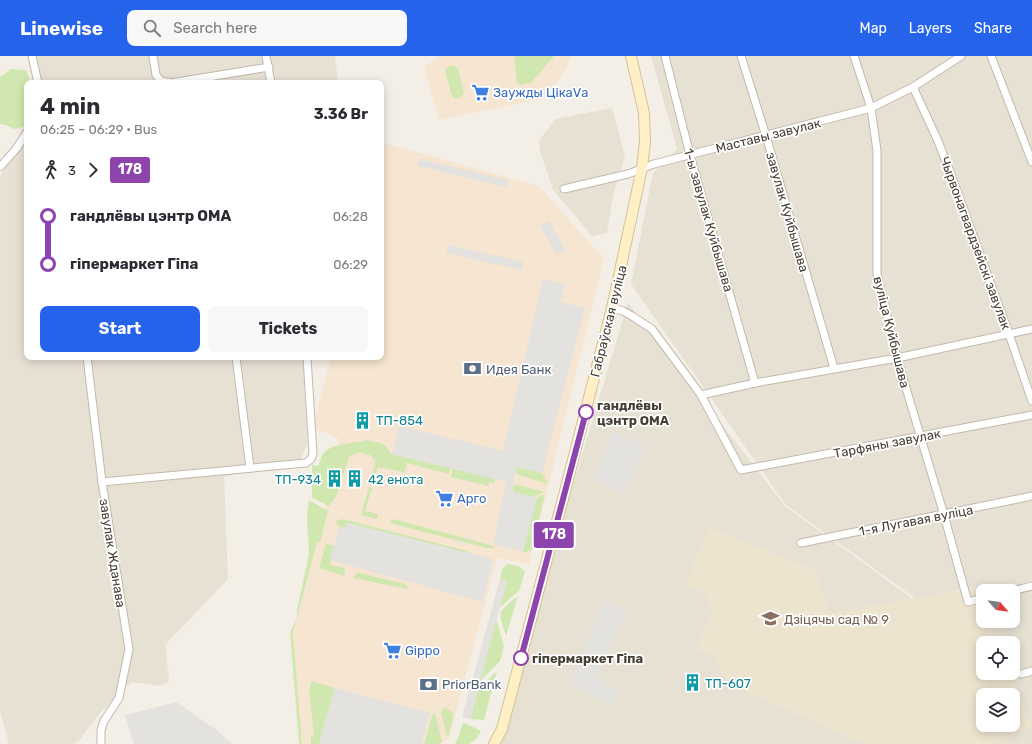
<!DOCTYPE html>
<html lang="en">
<head>
<meta charset="utf-8">
<style>
  :root { --surface:#fff; --page:#f7f7f7; --text:#2b2b33; --muted:#7c7c81; --accent:#2563eb }
  body { margin:0; font-family:Rubik,sans-serif; background:var(--page); color:var(--text); height:100vh; display:flex; flex-direction:column; font-size:15px; white-space:nowrap }
  * { box-sizing:border-box; margin:0 }
  p { font-size:13px; color:var(--muted) }
  .icon { flex:none; width:22px; height:22px; fill:none; stroke:currentColor; stroke-width:2; stroke-linecap:round; stroke-linejoin:round }
  .map { position:relative; flex:1; overflow:hidden }
  .details { position:absolute; left:24px; top:24px; width:360px; height:280px; display:flex; flex-direction:column; background:var(--surface); border-radius:8px; box-shadow:0 2px 10px #0003 }
  .details>* { flex:none }
  .badge { padding:0 8px; border-radius:3px; font-size:14px; line-height:26px }
  .needle { width:26px; rotate:118deg }
  .controls { position:absolute; left:976px; top:528px; display:grid; gap:8px }
  .controls a { display:grid; place-items:center; width:44px; height:44px; border-radius:8px; background:var(--surface); box-shadow:0 2px 10px #0003; font-size:20px }
  .map>.badge { position:absolute; translate:-50% -50%; box-shadow:0 0 0 2px #fff }
  .legs { display:flex; align-items:center; gap:6px; height:44px; padding:0 16px; font-size:13px }
  .legs p { margin-inline-start:auto }
  .overview { display:flex; align-items:center; justify-content:space-between; height:68px; padding:0 16px }
  h1 { font-size:22px; font-weight:700; line-height:30px }
  .primary-button { display:flex; gap:8px; margin-top:auto; padding:8px 16px }
  .primary-button a { flex:1; height:46px; border-radius:8px; background:var(--accent); color:#fff; font-size:16px; font-weight:700; line-height:46px; text-align:center }
  .primary-button a+a { background:var(--page); color:var(--text) }
  ul { padding:0 16px; list-style:none }
  li { display:flex; align-items:center; gap:14px; height:48px; font-size:15px }
  li i { display:grid; place-items:center; width:6px; height:100%; margin:0 5px; background:currentColor }
  li i::after { content:''; width:10px; height:10px; margin:-5px; border:3px solid; border-radius:50%; background:var(--surface) }
  li p { margin-inline-start:auto }
  li:first-child i { background:linear-gradient(#0000 50%,currentColor 0) }
  li:last-child i { background:linear-gradient(currentColor 50%,#0000 0) }
  header { display:flex; align-items:center; gap:24px; box-sizing:border-box; height:56px; padding:0 20px; background:var(--accent); color:#fff }
  header strong { font-size:19px }
  nav { display:flex; gap:22px; margin-inline-start:auto; font-size:14px }
  .search { width:280px; height:36px; background:var(--page); display:flex; align-items:center; gap:10px; box-sizing:border-box; padding:0 14px; border-radius:8px; color:var(--muted); font-size:15px }
  .map>svg:first-child { display:block }
  .residential { fill:#e7e1d4; fill-rule:evenodd }
  .commercial { fill:#f5e5d1 }
  .education { fill:#ede4d0; fill-rule:evenodd }
  .green { fill:#d0e8af }
  .parking { fill:#e4e2de }
  .lines { fill:none; stroke-linecap:round; stroke-linejoin:round }
  .street-casing { stroke:#c2b9ac; stroke-width:9 }
  .secondary-casing { stroke:#d4c296; stroke-width:12 }
  .street { stroke:#fff; stroke-width:7 }
  .secondary { stroke:#ffefc5; stroke-width:10 }
  .line-1-casing { stroke:#fff; stroke-width:9 }
  .line-1 { stroke:#8e44ad; stroke-width:6 }
  .stop-1-dot { fill:#fff; stroke:#8e44ad; stroke-width:2 }
  .labels { text-anchor:middle; stroke-width:3.5; stroke-linejoin:round; paint-order:stroke }
  .shop-label { font-size:13px; fill:#366cbe; stroke:#fff; text-anchor:start }
  .street-label { font-size:13px; fill:#463f35; stroke:#fff }
  .service-label { font-size:13px; fill:#4e5e75; stroke:#fff; text-anchor:start }
  .stop-label { font-size:13px; font-weight:bold; fill:#463f35; stroke:#fff; text-anchor:start }
  .culture-label { font-size:13px; fill:#0d838f; stroke:#fff; text-anchor:start }
  .education-label { font-size:13px; fill:#785e54; stroke:#fff; text-anchor:start }
</style>
</head>
<body>
<header>
<strong>Linewise</strong>
<div class="search"><svg class="icon" aria-label="search" viewBox="0 0 24 24"><circle cx="10" cy="10" r="6"/><path d="M15 15l6 6"/></svg>Search here</div>
<nav><a>Map</a><a>Layers</a><a>Share</a></nav>
</header>
<div class="map">
<svg width="1032" height="688" viewBox="0 0 1032 688">
  <rect width="100%" height="100%" fill="#f3efe6"/>
  <g class="residential">
    <path d="M32,0H335L338,27H36Z"/>
    <path d="M651,0H1032V611L1018,615L1013,612V587H983V591L786,449L631,228L653,117L677,93ZM983,535H1013V565H983Z"/>
    <path d="M612,52L625,100L613,140L607,177L592,180L553,134L540,95L539,85L555,63Z"/>
    <path d="M27,85V301H303L307,388L299,406L224,421L228,523L165,589L169,623L167,627L160,630L131,626L99,658L78,686L73,688H9L0,655V120L15,99Z"/>
    <path d="M628,247L785,450L983,594V617L1013,616L1017,619L1032,616V688H499L559,475ZM983,639H1013V669H983Z"/>
  </g>
  <g class="commercial">
    <path d="M440,0H572L561,22L541,43L439,64L424,11Z"/>
    <path d="M384,87L539,130L604,203L529,508L497,502L449,683L440,688H302L293,577L317,485L339,383L313,371L331,301H381V99Z"/>
  </g>
  <path class="education" d="M709,471L814,514L830,557L976,531L983,549V565H989L998,587H983V617H1010L1032,671L994,688H865L726,627L715,601L696,592L712,557L705,537L686,528ZM983,639H1013V669H983Z"/>
  <g class="green">
    <path d="M514,0H554L531,27L521,29L517,27Z"/>
    <path d="M453,9L458,12L464,37L461,41L456,43L452,40L445,15L448,11Z"/>
    <path d="M11,13L26,14L31,27H27V65L24,71L14,73L6,69L0,68V21Z"/>
    <path d="M366,384C377,387 386,385 390,397L392,398L450,412L449,418L407,407L404,416L378,411L373,427L370,426L375,408V404L370,399L358,396L349,401L336,440L329,450L312,442V409L318,410C320,406 321,401 323,398C330,387 354,388 366,384Z"/>
    <path d="M516,411L542,417L548,428L519,419L515,415Z"/>
    <path d="M453,412L495,423L494,427L489,426L488,430L451,421Z"/>
    <path d="M515,428L544,436L533,441L514,436L512,431Z"/>
    <path d="M369,431L372,432L365,455L377,458L378,462L376,463L361,459Z"/>
    <path d="M545,438L531,494L524,497L523,495L537,442Z"/>
    <path d="M309,444L328,455L320,486H317L293,577L302,688H299L290,576L297,563V554L309,498L307,461Z"/>
    <path d="M343,463L467,495V497L348,467L345,472L339,471L335,465Z"/>
    <path d="M393,463L494,490V492H487L393,468L390,466Z"/>
    <path d="M326,488L334,490L330,509L344,512L345,515L344,520L319,512Z"/>
    <path d="M508,508L518,510L525,515L519,535L499,552L507,525L500,523C501,517 502,511 508,508Z"/>
    <path d="M356,517H359L405,528L408,531L407,533L354,522Z"/>
    <path d="M518,540L506,580C498,553 496,558 518,540Z"/>
    <path d="M496,563L504,590L500,605L480,625Z"/>
    <path d="M497,615L484,664L470,663L478,634Z"/>
    <path d="M312,625L335,632L319,688H311V681L314,680L309,633Z"/>
    <path d="M445,651L454,658L448,680H447L441,656Z"/>
    <path d="M435,657L442,686L438,688H424L432,660Z"/>
    <path d="M463,666L481,675L477,682L469,688H455L460,677Z"/>
  </g>
  <g class="parking">
    <path d="M419,103L508,124L506,131L417,110Z"/>
    <path d="M549,165L565,194L556,199L540,169Z"/>
    <path d="M448,189L524,206L522,214L446,197Z"/>
    <path d="M543,223L565,228L560,246L585,252L542,417L516,411L512,434L514,436L537,442L523,495L493,488L506,426L392,398L399,370L503,395Z"/>
    <path d="M614,376L645,390L624,437L593,422Z"/>
    <path d="M347,467L493,503L483,546L330,504L339,471L345,472Z"/>
    <path d="M500,523L507,525L470,663L462,661Z"/>
    <path d="M605,545L626,555L595,622L619,635L612,649L570,627Z"/>
    <path d="M335,632L430,657L422,688H319Z"/>
    <path d="M176,646L215,673L232,688H134L125,659Z"/>
  </g>
  <g class="lines">
    <defs>
      <g id="street">
        <path d="M32,0L38,27"/>
        <path d="M153,0L156,19L161,25L171,27L269,11"/>
        <path d="M266,0L271,27"/>
        <path d="M665,0L690,99L755,327"/>
        <path d="M741,0L766,80L834,312"/>
        <path d="M854,0L871,52L877,95V218L897,302L944,459L968,546L983,542"/>
        <path d="M991,0L1032,106"/>
        <path d="M913,31L938,85L950,116L1009,278L1032,345"/>
        <path d="M0,111L16,93L27,76"/>
        <path d="M564,133L628,118L654,108L871,52L913,31L961,0"/>
        <path d="M612,252L623,255L632,260L652,273L701,339L741,414L1032,359"/>
        <path d="M87,301L102,426L129,593L119,642L104,665L101,674V688"/>
        <path d="M236,301L250,412"/>
        <path d="M701,339L755,327L897,302L1032,273"/>
        <path d="M102,426L306,407L311,403L313,398L307,301"/>
        <path d="M801,487L1032,440"/>
        <path d="M1012,535L1032,530"/>
        <path d="M1021,618L1032,615"/>
      </g>
      <path id="secondary" d="M494,688L502,673L565,435L612,252L642,112L645,86L644,57L631,0"/>
    </defs>
    <use href="#street" class="street-casing"/>
    <use href="#secondary" class="secondary-casing"/>
    <use href="#street" class="street"/>
    <use href="#secondary" class="secondary"/>
  </g>
  <g class="lines">
    <defs>
      <path id="line-1" d="M521,602L586,356"/>
    </defs>
    <use href="#line-1" class="line-1-casing"/>
    <use href="#line-1" class="line-1"/>
  </g>
  <defs>
    <symbol id="supermarket-bare" viewBox="-9 -9 18 18"><path d="M-6-5.5h2.5l.6 2H6L4.5 2H-2.5L-4.4-4H-6ZM-1.5 3.2a1.3 1.3 0 1 0 .1 0ZM3 3.2a1.3 1.3 0 1 0 .1 0Z" fill="#3f7fe0" stroke="#fff" stroke-width="2.5" paint-order="stroke"/></symbol>
    <symbol id="bank-bare" viewBox="-9 -9 18 18"><path d="M-6-4H6V4H-6ZM0-2.3a2.3 2.3 0 1 0 0 4.6a2.3 2.3 0 1 0 0-4.6Z" fill="#5c6f8a" stroke="#fff" stroke-width="2.5" paint-order="stroke"/></symbol>
    <symbol id="building-bare" viewBox="-9 -9 18 18"><path d="M-4-6H4V6H1V3H-1V6H-4ZM-2.5-4.3h1.7v1.8h-1.7ZM.8-4.3h1.7v1.8H.8ZM-2.5-1h1.7V.8h-1.7ZM.8-1h1.7V.8H.8Z" fill="#0f9aa8" stroke="#fff" stroke-width="2.5" paint-order="stroke"/></symbol>
    <symbol id="school-bare" viewBox="-9 -9 18 18"><path d="M0-5L7-2L0 1L-7-2ZM-4 1L0 2.5L4 1V4Q0 6-4 4Z" fill="#8d6e63" stroke="#fff" stroke-width="2.5" paint-order="stroke"/></symbol>
  </defs>
  <g fill-rule="evenodd">
    <use href="#supermarket-bare" x="468" y="24" width="25" height="25"/>
    <use href="#bank-bare" x="460" y="300" width="25" height="25"/>
    <use href="#building-bare" x="350" y="352" width="25" height="25"/>
    <use href="#building-bare" x="322" y="410" width="25" height="25"/>
    <use href="#building-bare" x="342" y="410" width="25" height="25"/>
    <use href="#supermarket-bare" x="432" y="430" width="25" height="25"/>
    <use href="#school-bare" x="758" y="550" width="25" height="25"/>
    <use href="#supermarket-bare" x="380" y="582" width="25" height="25"/>
    <use href="#building-bare" x="680" y="614" width="25" height="25"/>
    <use href="#bank-bare" x="416" y="616" width="25" height="25"/>
  </g>
  <g class="stop-1-dot">
    <circle cx="586" cy="356" r="7"/>
    <circle cx="521" cy="602" r="7"/>
  </g>
  <g class="labels">
    <g class="shop-label">
      <text x="493" y="41">Заужды ЦікаVа</text>
      <text x="457" y="447">Арго</text>
      <text x="405" y="599">Gippo</text>
    </g>
    <g class="street-label">
      <text transform="translate(768 79) rotate(-14)" y="5">Маставы завулак</text>
      <text transform="translate(788 156) rotate(74)" y="5">завулак Куйбышава</text>
      <text transform="translate(709 164) rotate(74)" y="5">1-ы завулак Куйбышава</text>
      <text transform="translate(976 187) rotate(70)" y="5">Чырвонагвардзейскі завулак</text>
      <text transform="translate(608 265) rotate(-76)" y="5">Габраўская вуліца</text>
      <text transform="translate(892 276) rotate(76)" y="5">вуліца Куйбышава</text>
      <text transform="translate(887 387) rotate(-11)" y="5">Тарфяны завулак</text>
      <text transform="translate(916 464) rotate(-11)" y="5">1-я Лугавая вуліца</text>
      <text transform="translate(113 497) rotate(81)" y="5">завулак Жданава</text>
    </g>
    <g class="service-label">
      <text x="486" y="318">Идея Банк</text>
      <text x="442" y="633">PriorBank</text>
    </g>
    <g class="stop-label">
      <text x="597" y="354">гандлёвы<tspan x="597" dy="15">цэнтр ОМА</tspan></text>
      <text x="532" y="607">гіпермаркет Гіпа</text>
    </g>
    <g class="culture-label">
      <text x="376" y="369">ТП-854</text>
      <text x="321" y="428" text-anchor="end">ТП-934</text>
      <text x="368" y="428">42 енота</text>
      <text x="705" y="632">ТП-607</text>
    </g>
    <g class="education-label">
      <text x="784" y="568">Дзіцячы сад № 9</text>
    </g>
  </g>
</svg>
<div class="controls">
<a><svg class="needle" viewBox="-14 -14 28 28"><path d="M0-13l5 13h-10z" fill="#e53935"/><path d="M0 13l5-13h-10z" fill="#7c7c81"/></svg></a>
<a><svg class="icon" aria-label="locate" viewBox="0 0 24 24"><circle cx="12" cy="12" r="6"/><path d="M12 2v4M12 18v4M2 12h4M18 12h4"/></svg></a>
<a><svg class="icon" aria-label="layers" viewBox="0 0 24 24"><path d="M12 4l9 5-9 5-9-5zM3 14l9 5 9-5"/></svg></a>
</div>
<b class="badge" style="left:554px;top:479px;background:#8e44ad;color:#fff">178</b>
<section class="details">
<div class="overview"><div><h1>4 min</h1><p>06:25 – 06:29 · Bus</p></div><b>3.36 Br</b></div>
<div class="legs"><svg class="icon" aria-label="walk" viewBox="0 0 24 24"><circle cx="13" cy="4" r="2"/><path d="M13 8l-2 6 4 7M11 14l-3 7M7 12l3-4h3l4 4"/></svg>3<svg class="icon" aria-label="forward" viewBox="0 0 24 24"><path d="M9 5l7 7-7 7"/></svg><b class="badge" style="background:#8e44ad;color:#fff">178</b></div>
<ul>
<li><i style="color:#8e44ad"></i><b>гандлёвы цэнтр ОМА</b><p>06:28</p></li>
<li><i style="color:#8e44ad"></i><b>гіпермаркет Гіпа</b><p>06:29</p></li>
</ul>
<div class="primary-button"><a>Start</a><a>Tickets</a></div>
</section>
</div>
</body>
</html>
